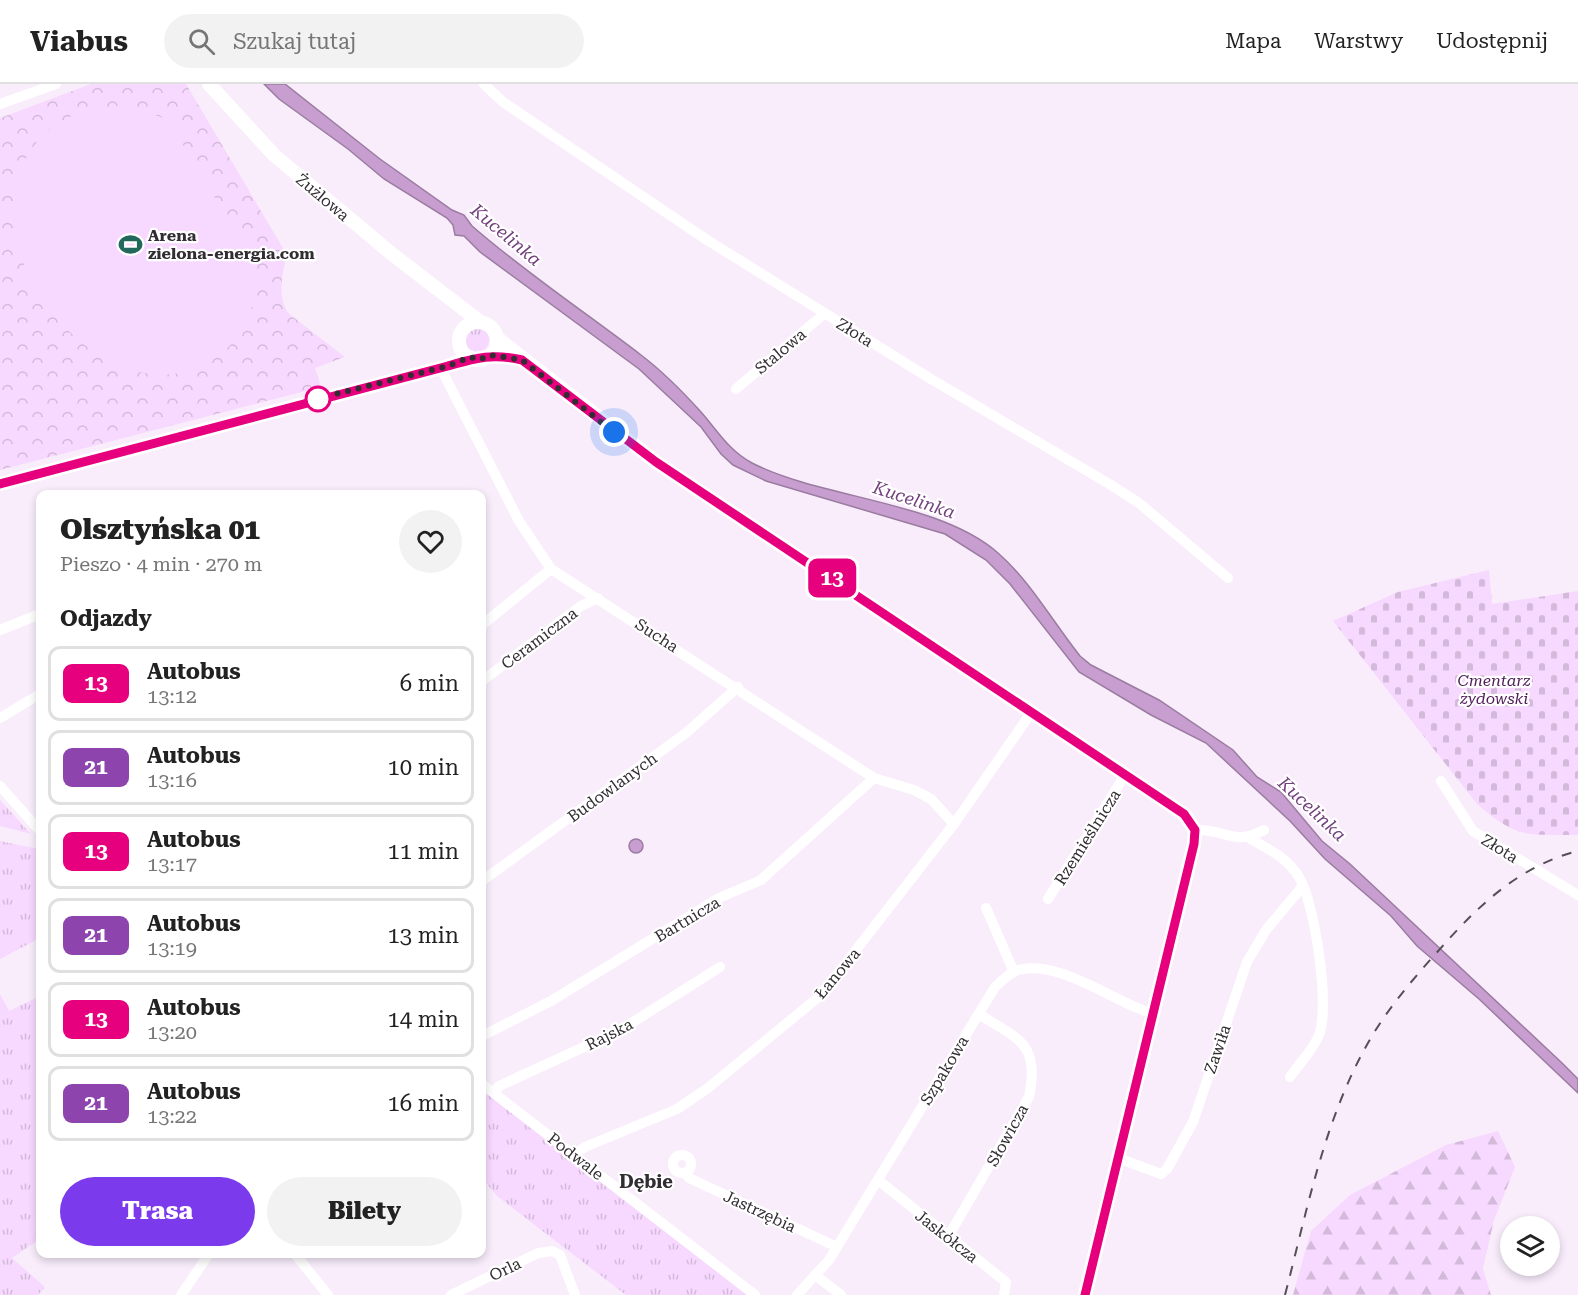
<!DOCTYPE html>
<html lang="pl">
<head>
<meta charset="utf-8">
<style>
  :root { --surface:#fff; --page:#f2f2f2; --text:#222; --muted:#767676; --line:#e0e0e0; --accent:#7c3aed }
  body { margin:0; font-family:"Roboto Serif",serif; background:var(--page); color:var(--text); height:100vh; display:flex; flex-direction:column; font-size:22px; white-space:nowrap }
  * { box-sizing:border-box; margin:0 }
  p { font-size:20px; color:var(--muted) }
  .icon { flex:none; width:33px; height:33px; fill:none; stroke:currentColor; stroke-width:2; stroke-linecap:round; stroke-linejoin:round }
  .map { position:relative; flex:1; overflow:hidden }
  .drawer { position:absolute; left:36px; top:406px; width:450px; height:768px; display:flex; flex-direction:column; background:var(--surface); border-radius:12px; box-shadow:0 3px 9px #0003 }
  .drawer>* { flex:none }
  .badge { padding:0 12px; border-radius:9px; font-size:21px; line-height:39px }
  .tools { position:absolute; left:1500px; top:1132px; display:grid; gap:12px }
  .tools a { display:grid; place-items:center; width:60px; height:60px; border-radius:50%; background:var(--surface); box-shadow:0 3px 9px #0003; font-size:30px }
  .you { position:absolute; width:30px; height:30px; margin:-15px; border:4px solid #fff; border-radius:50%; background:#1a73e8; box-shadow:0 0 0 9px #1a73e833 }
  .map>.badge { position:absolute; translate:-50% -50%; box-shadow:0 0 0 3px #fff }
  h2 { padding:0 24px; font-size:22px; line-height:54px }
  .round { display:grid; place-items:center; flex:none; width:63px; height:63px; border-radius:32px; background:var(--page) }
  .headline { display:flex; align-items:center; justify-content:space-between; height:102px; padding:0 24px }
  h1 { font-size:28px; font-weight:800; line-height:45px }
  .action { display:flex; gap:12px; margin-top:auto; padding:12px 24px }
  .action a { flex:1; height:69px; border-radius:36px; background:var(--accent); color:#fff; font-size:24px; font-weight:800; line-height:69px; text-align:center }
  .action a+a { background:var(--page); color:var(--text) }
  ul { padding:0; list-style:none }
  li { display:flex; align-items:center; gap:18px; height:75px; margin:0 12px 9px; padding:0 12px; border:3px solid var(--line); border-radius:12px }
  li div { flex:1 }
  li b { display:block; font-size:22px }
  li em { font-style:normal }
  li .badge { min-width:66px; font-weight:700; text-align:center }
  header { display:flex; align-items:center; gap:36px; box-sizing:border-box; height:84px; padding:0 30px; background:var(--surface); border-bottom:2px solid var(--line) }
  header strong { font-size:28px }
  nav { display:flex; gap:33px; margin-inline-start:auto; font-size:21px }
  .search { width:420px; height:54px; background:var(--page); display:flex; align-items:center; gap:15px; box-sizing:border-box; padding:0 21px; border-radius:33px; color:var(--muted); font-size:22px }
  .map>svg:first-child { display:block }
  .grass { fill:url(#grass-tufts) }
  .forest { fill:url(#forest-firs) }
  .cemetery { fill:url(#cemetery-stones) }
  .park { fill:url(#park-crowns) }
  .pitch { fill:#f7d8fe }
  .water { fill:#c79ecf; stroke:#9a7ca0; stroke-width:1.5 }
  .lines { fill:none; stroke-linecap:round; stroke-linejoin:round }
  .minor { stroke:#fff; stroke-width:10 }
  .tertiary { stroke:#fff; stroke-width:14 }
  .rail { stroke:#554f56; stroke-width:2; stroke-dasharray:10 10; stroke-linecap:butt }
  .line-casing { stroke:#fff; stroke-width:14 }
  .line { stroke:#e6007e; stroke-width:9 }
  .walk { stroke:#322d32; stroke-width:6; stroke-dasharray:0 10.8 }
  .stop-dot { fill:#fff; stroke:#e6007e; stroke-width:3 }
  .labels { text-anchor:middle; stroke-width:4.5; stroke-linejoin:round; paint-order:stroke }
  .street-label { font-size:16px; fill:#322d32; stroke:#fff }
  .poi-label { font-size:16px; font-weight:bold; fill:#322d32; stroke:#fff; text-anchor:start }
  .park-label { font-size:16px; font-style:italic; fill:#501e5a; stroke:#fff }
  .water-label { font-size:18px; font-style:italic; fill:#73407e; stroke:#fff }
  .neighbourhood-label { font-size:18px; font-weight:bold; fill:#322d32; stroke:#fff }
</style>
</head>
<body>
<header>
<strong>Viabus</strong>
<div class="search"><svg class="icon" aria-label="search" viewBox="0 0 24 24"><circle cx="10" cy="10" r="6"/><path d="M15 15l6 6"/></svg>Szukaj tutaj</div>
<nav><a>Mapa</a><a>Warstwy</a><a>Udostępnij</a></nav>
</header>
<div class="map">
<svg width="1578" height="1211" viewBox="0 0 1578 1211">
  <defs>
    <pattern id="grass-tufts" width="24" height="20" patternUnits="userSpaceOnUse" patternTransform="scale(1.5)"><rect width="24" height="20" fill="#f7d8fe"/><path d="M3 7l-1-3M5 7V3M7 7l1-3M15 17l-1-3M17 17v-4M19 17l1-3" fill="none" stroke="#d4bada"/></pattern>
    <pattern id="forest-firs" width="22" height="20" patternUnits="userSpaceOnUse" patternTransform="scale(1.5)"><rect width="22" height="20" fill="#f7d8fe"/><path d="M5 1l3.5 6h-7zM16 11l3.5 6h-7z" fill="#d4bada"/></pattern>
    <pattern id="cemetery-stones" width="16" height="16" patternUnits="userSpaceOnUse" patternTransform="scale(1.5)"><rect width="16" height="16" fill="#f7d8fe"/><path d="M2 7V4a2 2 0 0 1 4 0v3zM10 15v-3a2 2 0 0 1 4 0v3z" fill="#d4bada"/></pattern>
    <pattern id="park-crowns" width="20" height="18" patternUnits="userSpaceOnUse" patternTransform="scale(1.5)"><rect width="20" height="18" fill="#f7d8fe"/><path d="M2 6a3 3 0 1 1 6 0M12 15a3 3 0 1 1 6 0" fill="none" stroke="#d4bada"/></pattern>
  </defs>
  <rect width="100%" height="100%" fill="#f9edfc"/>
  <g class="grass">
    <circle cx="477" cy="256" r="12"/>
    <path d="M0,716L31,750L0,742Z"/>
    <path d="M0,757L38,765L40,770V854L0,875Z"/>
    <path d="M0,910L9,927L40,912V1125L28,1163L12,1174L45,1203L38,1211H0Z"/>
    <path d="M482,1006L750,1211H626L497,1112L482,1094Z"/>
  </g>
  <g class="forest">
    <path d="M1498,1047L1515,1083L1494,1136L1483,1185L1491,1211H1293L1311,1147L1350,1111L1446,1061Z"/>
    <path d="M40,1125V1155L28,1163Z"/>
  </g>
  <path class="cemetery" d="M1489,486L1492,520L1578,507V751C1526,751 1518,755 1477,720L1333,537L1398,508Z"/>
  <path class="park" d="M91,0H186L287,171C282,190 277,211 288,229L345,273L315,284L321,303L0,386V34Z"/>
  <path class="pitch" d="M128,22L161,33L186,54L182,59L227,134L230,133L234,140L232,142L246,166L254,165C261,204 253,246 219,271C140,330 42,245 19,166C0,82 41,21 128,22Z"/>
  <g class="water">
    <path d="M264,0H285L380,75L452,126L464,131L472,142C526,189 585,228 641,271C662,287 683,308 701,328C717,346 729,367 752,379C823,415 939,417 998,469C1030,497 1053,538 1080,572L1091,581L1159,616L1233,666L1257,693L1281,708L1322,757L1350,780L1562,979L1578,995V1009L1479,915L1417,862L1391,832L1325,775L1290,737L1206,659L1151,631L1079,588L1010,500L986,476L945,450L766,397L733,381L721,370L701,343L639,285L480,168L464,152L455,151L453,141L447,134L384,95L348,65L279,15Z"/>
    <circle cx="636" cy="762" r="7"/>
  </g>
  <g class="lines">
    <g class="minor">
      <path d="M484,0L503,18L707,156L931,295L1111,401L1139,419L1228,494"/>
      <path d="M0,20L56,0"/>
      <path d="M440,283L519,437L551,485L874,694L914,706L931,715L954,740"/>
      <path d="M736,305L825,229"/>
      <path d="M482,541L551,485"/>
      <path d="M0,546L40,530"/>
      <path d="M482,597L581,522L598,514"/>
      <path d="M0,634L40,610"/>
      <path d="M1441,697L1473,747L1578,811"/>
      <path d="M0,702L40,747"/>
      <path d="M1195,746C1224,744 1233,763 1264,746"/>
      <path d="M1249,754C1268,765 1287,773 1299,793C1315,820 1330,921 1319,951C1313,966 1299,980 1290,993"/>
      <path d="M482,797L686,649L738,603"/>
      <path d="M1048,815L1125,691"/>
      <path d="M986,824L1014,888"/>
      <path d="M482,952L551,917L719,814L761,796L874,694"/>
      <path d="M482,1000L755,1211"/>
      <path d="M494,1009L499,1002L619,947L720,883"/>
      <path d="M574,1071L585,1063L677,1025L708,1004L821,911L954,740L1031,629"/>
      <circle cx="682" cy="1080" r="9"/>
      <path d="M1118,1074L1161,1090L1167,1085L1193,1038L1247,878L1266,846L1302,803"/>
      <path d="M686,1088L689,1094L837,1163"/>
      <path d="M878,1096L1006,1198L1004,1211"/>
      <path d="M948,1153L1029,1013C1040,959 1019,956 979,930"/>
      <path d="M295,1170L328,1211"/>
      <path d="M815,1191L841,1211"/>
      <path d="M181,1211L209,1170"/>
      <path d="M451,1211L538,1169L552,1167L560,1171L575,1211"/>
      <path d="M797,1211L829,1176L995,903C1002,897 1010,888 1018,886C1059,875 1112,917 1151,929"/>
    </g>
    <g class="tertiary">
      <path d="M209,0L274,71L392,170L479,237"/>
      <circle cx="478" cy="257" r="19"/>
      <path d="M497,254L656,378L1184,730L1195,746L1194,760L1085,1211"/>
      <path d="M0,400L448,282L470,273"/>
    </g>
    <path class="rail" d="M1285,1211C1308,1123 1325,1031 1372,952C1393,917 1421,886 1448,856C1484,816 1525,780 1578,767"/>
  </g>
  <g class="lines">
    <defs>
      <path id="line" d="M0,400L448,282C476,274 492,269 522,276L656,378L1184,730L1195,746L1194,760L1085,1211"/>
    </defs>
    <use href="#line" class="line-casing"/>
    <use href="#line" class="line"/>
    <path class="walk" d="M318,315L312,316L448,282L470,273L479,276L490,271L522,276L614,348"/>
  </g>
  <defs>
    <symbol id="stadium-bare" viewBox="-9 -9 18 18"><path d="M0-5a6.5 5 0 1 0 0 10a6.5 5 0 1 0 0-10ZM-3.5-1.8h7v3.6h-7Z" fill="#22685d" stroke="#fff" stroke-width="2.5" paint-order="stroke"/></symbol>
  </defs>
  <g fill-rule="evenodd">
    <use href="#stadium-bare" x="114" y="144" width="33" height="33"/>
  </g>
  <circle class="stop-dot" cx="318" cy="315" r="12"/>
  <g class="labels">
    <g class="street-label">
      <text transform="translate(323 113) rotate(40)" y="6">Żużlowa</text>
      <text transform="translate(855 248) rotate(32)" y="6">Złota</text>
      <text transform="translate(780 267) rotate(-40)" y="6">Stalowa</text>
      <text transform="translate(657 551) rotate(33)" y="6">Sucha</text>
      <text transform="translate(539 554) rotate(-37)" y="6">Ceramiczna</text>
      <text transform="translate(612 703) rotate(-36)" y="6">Budowlanych</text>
      <text transform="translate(1087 753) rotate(-58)" y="6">Rzemieślnicza</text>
      <text transform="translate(1500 764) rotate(32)" y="6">Złota</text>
      <text transform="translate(687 835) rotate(-31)" y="6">Bartnicza</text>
      <text transform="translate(837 889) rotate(-50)" y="6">Łanowa</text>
      <text transform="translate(609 950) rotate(-27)" y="6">Rajska</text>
      <text transform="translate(1217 965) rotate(-71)" y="6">Zawiła</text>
      <text transform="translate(944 986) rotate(-59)" y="6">Szpakowa</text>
      <text transform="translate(1007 1051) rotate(-61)" y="6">Słowicza</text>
      <text transform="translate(576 1072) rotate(38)" y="6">Podwale</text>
      <text transform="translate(760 1127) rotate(25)" y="6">Jastrzębia</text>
      <text transform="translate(947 1152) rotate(38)" y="6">Jaskółcza</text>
      <text transform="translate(505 1185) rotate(-26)" y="6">Orla</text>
    </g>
    <g class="poi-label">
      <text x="148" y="157">Arena<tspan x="148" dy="18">zielona-energia.com</tspan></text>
    </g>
    <g class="park-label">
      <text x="1494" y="602">Cmentarz<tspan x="1494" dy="18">żydowski</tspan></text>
    </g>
    <g class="water-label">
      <text transform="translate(506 151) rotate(40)" y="6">Kucelinka</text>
      <text transform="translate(914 416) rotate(18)" y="6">Kucelinka</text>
      <text transform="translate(1312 725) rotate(43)" y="6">Kucelinka</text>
    </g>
    <g class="neighbourhood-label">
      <text x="646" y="1104">Dębie</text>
    </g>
  </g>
</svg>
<div class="tools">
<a><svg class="icon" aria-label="layers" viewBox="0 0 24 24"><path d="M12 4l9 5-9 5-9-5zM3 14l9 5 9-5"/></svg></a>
</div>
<div class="you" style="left:614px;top:348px"></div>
<b class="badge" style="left:832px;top:494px;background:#e6007e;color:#fff">13</b>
<section class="drawer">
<div class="headline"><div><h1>Olsztyńska 01</h1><p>Pieszo · 4 min · 270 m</p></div><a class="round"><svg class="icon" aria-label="heart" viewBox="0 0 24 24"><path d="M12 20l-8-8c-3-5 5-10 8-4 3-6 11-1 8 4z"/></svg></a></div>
<h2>Odjazdy</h2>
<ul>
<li><span class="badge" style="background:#e6007e;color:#fff">13</span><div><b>Autobus</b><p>13:12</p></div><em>6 min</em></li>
<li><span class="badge" style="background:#8e44ad;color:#fff">21</span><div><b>Autobus</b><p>13:16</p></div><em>10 min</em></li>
<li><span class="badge" style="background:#e6007e;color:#fff">13</span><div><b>Autobus</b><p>13:17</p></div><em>11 min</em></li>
<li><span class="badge" style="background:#8e44ad;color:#fff">21</span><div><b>Autobus</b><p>13:19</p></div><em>13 min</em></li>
<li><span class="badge" style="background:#e6007e;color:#fff">13</span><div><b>Autobus</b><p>13:20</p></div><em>14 min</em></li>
<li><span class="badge" style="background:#8e44ad;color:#fff">21</span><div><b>Autobus</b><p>13:22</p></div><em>16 min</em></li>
</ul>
<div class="action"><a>Trasa</a><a>Bilety</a></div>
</section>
</div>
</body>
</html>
